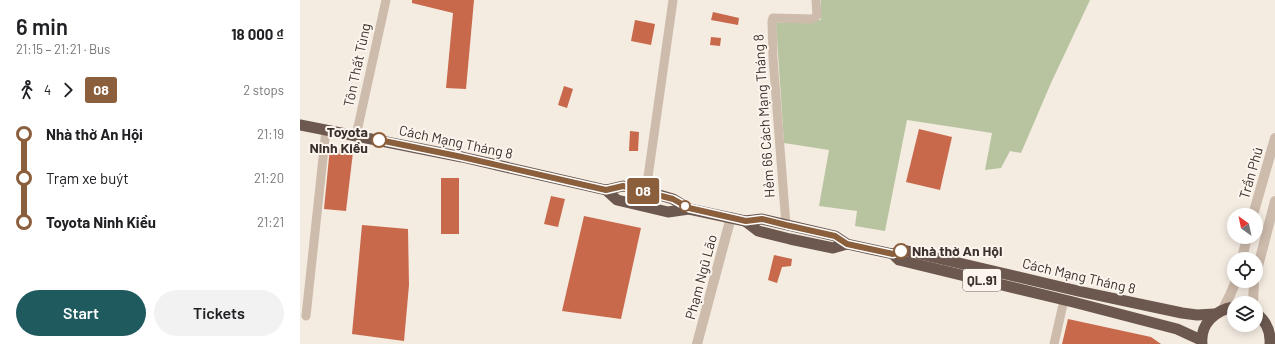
<!DOCTYPE html>
<html lang="en">
<head>
<meta charset="utf-8">
<style>
  :root { --surface:#fff; --page:#f2f2f2; --text:#202124; --muted:#757577; --accent:#1f5a5e }
  body { margin:0; font-family:Barlow,sans-serif; background:var(--page); color:var(--text); height:100vh; display:flex; flex-direction:column; font-size:15px; white-space:nowrap }
  * { box-sizing:border-box; margin:0 }
  p { font-size:13px; color:var(--muted) }
  .icon { flex:none; width:22px; height:22px; fill:none; stroke:currentColor; stroke-width:2; stroke-linecap:round; stroke-linejoin:round }
  .map { position:relative; flex:1; overflow:hidden }
  .sheet { display:flex; flex-direction:column; background:var(--surface); width:300px }
  .sheet>* { flex:none }
  .badge { padding:0 8px; border-radius:3px; font-size:14px; line-height:26px }
  .needle { width:26px; rotate:327deg }
  .controls { position:absolute; left:927px; top:208px; display:grid; gap:8px }
  .controls a { display:grid; place-items:center; width:36px; height:36px; border-radius:50%; background:var(--surface); box-shadow:0 2px 10px #0003; font-size:20px }
  .map>.badge { position:absolute; translate:-50% -50%; box-shadow:0 0 0 2px #fff }
  .legs { display:flex; align-items:center; gap:6px; height:44px; padding:0 16px; font-size:13px }
  .legs p { margin-inline-start:auto }
  .overview { display:flex; align-items:center; justify-content:space-between; height:68px; padding:0 16px }
  h1 { font-size:22px; font-weight:600; line-height:30px }
  .button { display:flex; gap:8px; margin-top:auto; padding:8px 16px }
  .button a { flex:1; height:46px; border-radius:24px; background:var(--accent); color:#fff; font-size:16px; font-weight:600; line-height:46px; text-align:center }
  .button a+a { background:var(--page); color:var(--text) }
  ul { padding:0 16px; list-style:none }
  li { display:flex; align-items:center; gap:14px; height:44px; font-size:15px }
  li i { display:grid; place-items:center; width:6px; height:100%; margin:0 5px; background:currentColor }
  li i::after { content:''; width:10px; height:10px; margin:-5px; border:3px solid; border-radius:50%; background:var(--surface) }
  li p { margin-inline-start:auto }
  li:first-child i { background:linear-gradient(#0000 50%,currentColor 0) }
  li:last-child i { background:linear-gradient(currentColor 50%,#0000 0) }
  main { display:flex; flex:1; min-height:0 }
  .map>svg:first-child { display:block }
  .green { fill:#b8c4a0 }
  .building { fill:#c8694b }
  .lines { fill:none; stroke-linecap:round; stroke-linejoin:round }
  .minor { stroke:#cdbbac; stroke-width:9 }
  .tertiary { stroke:#cdbbac; stroke-width:10 }
  .trunk { stroke:#6c584f; stroke-width:11 }
  .line-1-casing { stroke:#fff; stroke-width:9 }
  .line-1 { stroke:#8b5e3c; stroke-width:6 }
  .stop-1-dot { fill:#fff; stroke:#8b5e3c; stroke-width:2 }
  .labels { text-anchor:middle; stroke-width:4; stroke-linejoin:round; paint-order:stroke }
  .shield { fill:#fbf5ee; stroke:#756b66; stroke-width:1 }
  .shield-label { font-size:13px; font-weight:bold; fill:#3b302b }
  .street-label { font-size:14px; fill:#3b302b; stroke:#fbf5ee }
  .stop-label { font-size:14px; font-weight:bold; fill:#3b302b; stroke:#fbf5ee; text-anchor:end }
</style>
</head>
<body>
<main>
<section class="sheet">
<div class="overview"><div><h1>6 min</h1><p>21:15 – 21:21 · Bus</p></div><b>18 000 ₫</b></div>
<div class="legs"><svg class="icon" aria-label="walk" viewBox="0 0 24 24"><circle cx="13" cy="4" r="2"/><path d="M13 8l-2 6 4 7M11 14l-3 7M7 12l3-4h3l4 4"/></svg>4<svg class="icon" aria-label="forward" viewBox="0 0 24 24"><path d="M9 5l7 7-7 7"/></svg><b class="badge" style="background:#8b5e3c;color:#fff">08</b><p>2 stops</p></div>
<ul>
<li><i style="color:#8b5e3c"></i><b>Nhà thờ An Hội</b><p>21:19</p></li>
<li><i style="color:#8b5e3c"></i><span>Trạm xe buýt</span><p>21:20</p></li>
<li><i style="color:#8b5e3c"></i><b>Toyota Ninh Kiều</b><p>21:21</p></li>
</ul>
<div class="button"><a>Start</a><a>Tickets</a></div>
</section>
<div class="map">
<svg width="975" height="344" viewBox="0 0 975 344">
  <rect width="100%" height="100%" fill="#f4ebe1"/>
  <path class="green" d="M521,0H790L751,83L721,153L710,151L701,168L685,170L692,133L607,120L585,231L555,226L557,211L519,206L529,150L484,143L476,23L521,20Z"/>
  <g class="building">
    <path d="M112,0H174L166,89L146,88L153,13L112,3Z"/>
    <path d="M413,12L439,18L438,25L411,20Z"/>
    <path d="M335,20L355,24L351,45L331,41Z"/>
    <path d="M411,37L421,38L420,46L410,45Z"/>
    <path d="M264,86L273,89L267,108L258,105Z"/>
    <path d="M619,129L652,137L640,190L606,182Z"/>
    <path d="M330,131L339,132L338,151H329Z"/>
    <path d="M30,147L53,152L46,211L24,209Z"/>
    <rect x="141" y="178" width="18" height="56"/>
    <path d="M251,196L265,199L258,227L244,224Z"/>
    <path d="M284,216L341,228L321,319L262,311Z"/>
    <path d="M62,225L108,229L109,285L104,341L52,334Z"/>
    <path d="M474,255L492,259L491,266L482,267L477,283L468,280Z"/>
    <path d="M768,319L851,337L861,344H762Z"/>
  </g>
  <g class="lines">
    <g class="minor">
      <path d="M56,136L86,0"/>
      <path d="M346,191L373,0"/>
      <path d="M486,225L473,58L472,21L473,18L512,19L517,16L516,0"/>
      <path d="M6,316L26,130"/>
      <path d="M754,344L764,300"/>
    </g>
    <g class="tertiary">
      <path d="M953,215L975,138"/>
      <path d="M942,259L947,237"/>
      <path d="M956,274L975,201"/>
      <path d="M953,303L954,281"/>
      <path d="M923,309L930,295L936,281"/>
      <path d="M397,344L431,217"/>
    </g>
    <g class="trunk">
      <path d="M0,125L162,157L306,190L323,186L346,191L373,199L389,209"/>
      <path d="M306,190L317,200L368,212L389,209L445,221L462,219L535,236L547,244L593,254L599,260L773,302L877,329L901,340"/>
      <path d="M445,221L458,231L490,239L533,248L547,244"/>
      <path d="M593,254L603,250L778,291L882,313L897,315L914,314"/>
      <path d="M956,313C966,321 971,331 970,344"/>
      <path d="M902,344C900,324 915,310 934,307"/>
    </g>
  </g>
  <g class="lines">
    <defs>
      <path id="line-1" d="M79,140L162,157L306,190L323,186L373,199L389,208L446,221L462,219L486,225L535,236L547,244L593,254L601,251"/>
    </defs>
    <use href="#line-1" class="line-1-casing"/>
    <use href="#line-1" class="line-1"/>
  </g>
  <g class="stop-1-dot">
    <circle cx="79" cy="140" r="7"/>
    <circle cx="385" cy="206" r="5"/>
    <circle cx="601" cy="251" r="7"/>
  </g>
  <g class="labels">
    <rect class="shield" x="663" y="269" width="38" height="22" rx="3"/>
    <g class="shield-label">
      <text x="682" y="285">QL.91</text>
    </g>
    <g class="street-label">
      <text transform="translate(57 65) rotate(-78)" y="5">Tôn Thất Tùng</text>
      <text transform="translate(464 116) rotate(-94)" y="5">Hẻm 66 Cách Mạng Tháng 8</text>
      <text transform="translate(156 142) rotate(12)" y="5">Cách Mạng Tháng 8</text>
      <text transform="translate(951 173) rotate(-74)" y="5">Trần Phú</text>
      <text transform="translate(779 276) rotate(13)" y="5">Cách Mạng Tháng 8</text>
      <text transform="translate(401 277) rotate(-75)" y="5">Phạm Ngũ Lão</text>
    </g>
    <g class="stop-label">
      <text x="68" y="137">Toyota<tspan x="68" dy="16">Ninh Kiều</tspan></text>
      <text x="612" y="256" text-anchor="start">Nhà thờ An Hội</text>
    </g>
  </g>
</svg>
<div class="controls">
<a><svg class="needle" viewBox="-14 -14 28 28"><path d="M0-13l5 13h-10z" fill="#e53935"/><path d="M0 13l5-13h-10z" fill="#757577"/></svg></a>
<a><svg class="icon" aria-label="locate" viewBox="0 0 24 24"><circle cx="12" cy="12" r="6"/><path d="M12 2v4M12 18v4M2 12h4M18 12h4"/></svg></a>
<a><svg class="icon" aria-label="layers" viewBox="0 0 24 24"><path d="M12 4l9 5-9 5-9-5zM3 14l9 5 9-5"/></svg></a>
</div>
<b class="badge" style="left:343px;top:191px;background:#8b5e3c;color:#fff">08</b>
</div>
</main>
</body>
</html>
